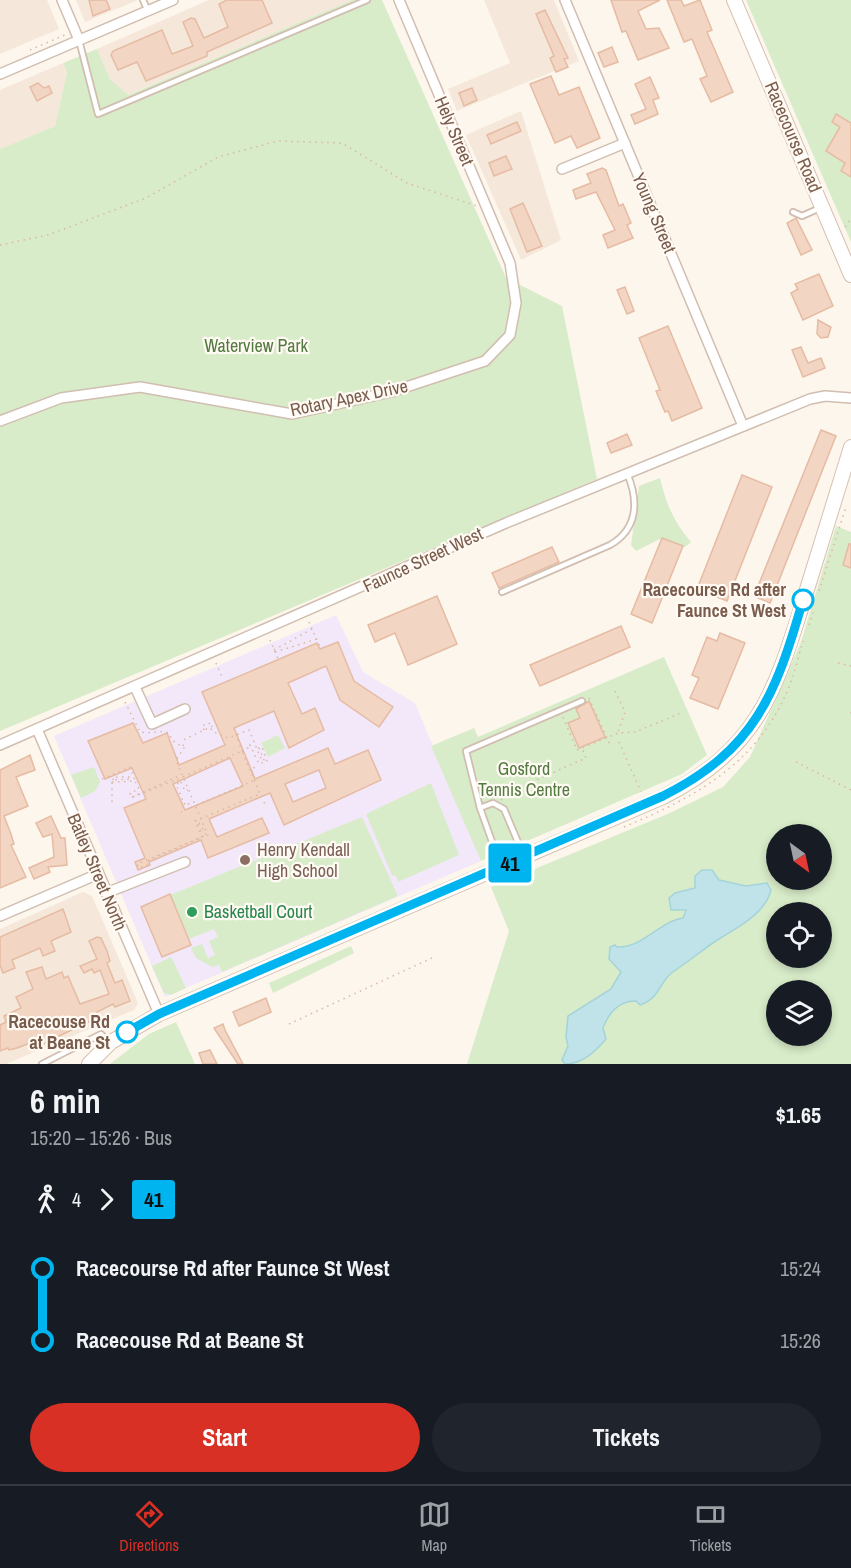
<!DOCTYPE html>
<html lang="en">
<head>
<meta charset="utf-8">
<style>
  :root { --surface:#171b24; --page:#20242c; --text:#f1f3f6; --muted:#9ea1a6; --line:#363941; --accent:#d93025 }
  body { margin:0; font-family:"Archivo Narrow",sans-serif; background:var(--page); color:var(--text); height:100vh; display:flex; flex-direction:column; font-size:22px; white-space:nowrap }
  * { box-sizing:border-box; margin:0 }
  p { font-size:20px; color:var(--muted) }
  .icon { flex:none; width:33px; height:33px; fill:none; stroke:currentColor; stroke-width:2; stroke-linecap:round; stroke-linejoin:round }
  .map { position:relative; height:1064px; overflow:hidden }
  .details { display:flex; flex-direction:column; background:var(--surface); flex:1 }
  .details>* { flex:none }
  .badge { padding:0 12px; border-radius:4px; font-size:21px; line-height:39px }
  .needle { width:39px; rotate:147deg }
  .fabs { position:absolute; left:766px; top:824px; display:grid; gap:12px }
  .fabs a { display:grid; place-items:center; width:66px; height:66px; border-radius:50%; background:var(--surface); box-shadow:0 3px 9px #0003; font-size:30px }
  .map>.badge { position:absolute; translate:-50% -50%; box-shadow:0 0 0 3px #fff }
  .legs { display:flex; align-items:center; gap:9px; height:66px; padding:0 30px; font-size:20px }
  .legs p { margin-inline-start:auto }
  .summary { display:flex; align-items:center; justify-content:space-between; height:102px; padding:0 30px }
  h1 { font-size:33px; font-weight:700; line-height:45px }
  .button { display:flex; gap:12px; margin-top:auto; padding:12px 30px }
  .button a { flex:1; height:69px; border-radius:36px; background:var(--accent); color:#fff; font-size:24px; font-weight:700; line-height:69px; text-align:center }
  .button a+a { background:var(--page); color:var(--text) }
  ul { padding:0 30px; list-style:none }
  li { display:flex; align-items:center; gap:21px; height:72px; font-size:22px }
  li i { display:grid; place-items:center; width:9px; height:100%; margin:0 8px; background:currentColor }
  li i::after { content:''; width:15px; height:15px; margin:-8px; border:4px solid; border-radius:50%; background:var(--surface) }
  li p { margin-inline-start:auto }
  li:first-child i { background:linear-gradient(#0000 50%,currentColor 0) }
  li:last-child i { background:linear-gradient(currentColor 50%,#0000 0) }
  .menu { display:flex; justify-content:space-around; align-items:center; height:84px; border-top:2px solid var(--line); background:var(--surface); font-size:16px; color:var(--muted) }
  .menu a { display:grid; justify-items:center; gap:3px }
  .menu .current { color:var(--accent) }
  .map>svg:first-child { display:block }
  .residential { fill:#f5e8da }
  .education { fill:#f3e8fa }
  .green { fill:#d8ecc9; fill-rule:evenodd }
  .water { fill:#bfe3e8; stroke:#a5d3da; stroke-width:1.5 }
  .building { fill:#f3d5c3; stroke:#e6bba3; stroke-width:1.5; fill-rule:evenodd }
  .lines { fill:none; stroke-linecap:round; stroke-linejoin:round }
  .lane-casing { stroke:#d1beb0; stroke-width:8 }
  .street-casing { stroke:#d1beb0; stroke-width:12 }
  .secondary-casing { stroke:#d6c0b0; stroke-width:16 }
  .path { stroke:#d9b8a5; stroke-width:1.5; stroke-dasharray:1.5 4.5; stroke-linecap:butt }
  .lane { stroke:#fff; stroke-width:4.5 }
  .street { stroke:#fff; stroke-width:9 }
  .secondary { stroke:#fff; stroke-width:14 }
  .line-1-casing { stroke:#fff; stroke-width:14 }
  .line-1 { stroke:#00b5ef; stroke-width:9 }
  .stop-1-dot { fill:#fff; stroke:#00b5ef; stroke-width:3 }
  .education-dot { fill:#8d6e63; stroke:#fffaf3; stroke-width:2 }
  .leisure-dot { fill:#2e9e5b; stroke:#fffaf3; stroke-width:2 }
  .labels { text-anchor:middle; stroke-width:4.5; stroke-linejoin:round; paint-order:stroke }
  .street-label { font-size:18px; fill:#7a5c4d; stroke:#fffaf3 }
  .park-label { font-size:18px; fill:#537a41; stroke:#fffaf3 }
  .stop-label { font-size:18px; font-weight:bold; fill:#7a5c4d; stroke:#fffaf3; text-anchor:end }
  .education-label { font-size:18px; fill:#785e54; stroke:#fffaf3; text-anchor:start }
  .leisure-label { font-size:18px; fill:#27864d; stroke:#fffaf3; text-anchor:start }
</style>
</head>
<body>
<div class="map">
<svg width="851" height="1064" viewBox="0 0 851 1064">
  <rect width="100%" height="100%" fill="#fdf6ec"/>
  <g class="residential">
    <path d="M0,0H47L59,29L0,54Z"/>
    <path d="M76,0H138L85,22Z"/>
    <path d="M209,0H352L127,95L110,79L97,49Z"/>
    <path d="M484,0H554L579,61L457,111L448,89L510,63Z"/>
    <path d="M63,63L67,72L55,126L0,149V90Z"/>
    <path d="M521,111L561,240L521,260L466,135Z"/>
    <path d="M83,892L92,896L138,1003L134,1010L6,1064H0V929Z"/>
  </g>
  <path class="education" d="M336,615L363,672L415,703L481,861L165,997L54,736Z"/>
  <g class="green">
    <path d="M352,0H382L506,278L562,306L597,479L0,731V149L55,126L67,72L63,63L97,49L110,79L128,95Z"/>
    <path d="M746,0H851V242Z"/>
    <path d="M660,478C666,504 674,522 691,542L685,547L662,538L636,551L631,545L639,486Z"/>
    <path d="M836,526L851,532V1064H467L509,931L491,887L670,813L723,787L750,757L801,642ZM777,834H822V879H777ZM777,912H822V957H777ZM777,990H822V1035H777Z"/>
    <path d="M664,657L707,755L682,774L481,861L431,746L474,728L478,737Z"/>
    <path d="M278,735L285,748L268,757L261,743Z"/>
    <path d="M94,767L100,782L95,791L81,798L71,775Z"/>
    <path d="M431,783L459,855L398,882L396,876L392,875L366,814Z"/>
    <path d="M362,817L398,896L222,972L219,965L212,967L196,958L191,948L202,944L208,958L215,955L209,941L218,937L214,929L189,939L170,895Z"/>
    <path d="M351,946L354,953L273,993L269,983Z"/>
    <path d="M171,957L186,988L171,995L164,993L152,966Z"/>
    <path d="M176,1022L195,1064H110L149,1034Z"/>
  </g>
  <path class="water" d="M702,870H712L719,880L746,886L767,883L771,890C765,914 738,927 719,939C703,949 690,961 674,971C659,981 660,999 640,1005L636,1001C619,1001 609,1012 603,1028L606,1039C595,1052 582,1064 565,1064L562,1060L568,1046L566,1037L568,1016L611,989L621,972L609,959L610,947L615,945L617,947C643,948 660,921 683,918L686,910H671L669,898L675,893L695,888V876Z"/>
  <g class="building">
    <path d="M89,0H106L110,9L93,16Z"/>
    <path d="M227,0H262L272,23L207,52V56L146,81L137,62L118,70L111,55L113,51L162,30L172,54L193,46L183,22L191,18L195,19L204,38L228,27L219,4Z"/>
    <path d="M611,0H660L638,11L646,29L659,28L669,48L638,60L626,31L622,32Z"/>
    <path d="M667,0H681L684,6L700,0L712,30L707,32L733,92L711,102L700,79L707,76L692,39L684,42Z"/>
    <path d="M545,10L568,58L564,59L568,67L556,72L550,58L554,56L536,14Z"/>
    <path d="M612,47L618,62L604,67L598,53Z"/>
    <path d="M551,76L559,95L579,87L600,138L577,148L571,136L555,143L530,84Z"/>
    <path d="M650,77L659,98L653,100L658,114L635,124L631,115L646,109L635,84Z"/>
    <path d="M38,83L44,88L49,86L52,93L37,101L30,87Z"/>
    <path d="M472,88L477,100L464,106L459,93Z"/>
    <path d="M836,114L851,123V177L841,171L845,163L826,151L840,127L832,122Z"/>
    <path d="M517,122L521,131L491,144L487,135Z"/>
    <path d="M506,156L512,169L494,176L489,163Z"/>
    <path d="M602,168L606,170L619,206L623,204L631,223L627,225L633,238L608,248L603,235L615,230L596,192L576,199L573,190L591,183L587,174Z"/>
    <path d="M523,203L542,246L527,252L510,209Z"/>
    <path d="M796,218L812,250L801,255L787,223Z"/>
    <path d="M819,274L833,306L803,320L791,293L798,289L795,284Z"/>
    <path d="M625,287L634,311L627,314L617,290Z"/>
    <path d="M818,320L831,327L828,337L821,338L817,334Z"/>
    <path d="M668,326L702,408L672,421L668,411L665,412L656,391L660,390L639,338Z"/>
    <path d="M801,347L808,363L821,358L825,368L803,377L792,350Z"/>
    <path d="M821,430L836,436L770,603L754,596Z"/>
    <path d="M627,434L632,445L611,453L607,443Z"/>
    <path d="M742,475L772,487L727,601L697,589Z"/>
    <path d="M662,538L683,546L652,623L631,614Z"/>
    <path d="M849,544H851V568L843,565Z"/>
    <path d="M552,547L559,562L499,588L492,573Z"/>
    <path d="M437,596L457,644L408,665L395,633L375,642L368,625Z"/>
    <path d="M621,626L630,647L540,686L530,665Z"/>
    <path d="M720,633L745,643L718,709L690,698L699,678L692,675L707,637L717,641Z"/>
    <path d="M338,642L354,681L393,707L379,727L340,700L326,666L288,683L302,714L315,708L324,730L289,748L274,711L234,728L255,779L328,748L335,764L368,750L381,780L284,825L270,793L209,819L217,837L262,818L269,833L208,858L201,840L149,862L150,865L138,870L135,862L145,858L124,808L146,799L132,768L105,779L88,741L133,723L143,743L167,733L179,765L225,745L202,692L317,643L320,649ZM230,758L243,786L185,810L173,784ZM319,770L326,788L293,802L285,784Z"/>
    <path d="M589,701L605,737L579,748L568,723L580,718L576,709Z"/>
    <path d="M30,755L35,770L16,777L28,806L4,816L11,834L14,844L11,845L26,877L0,888V770Z"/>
    <path d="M51,816L61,838H65L67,865L48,867L50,872L34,879L29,868L54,857L52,834L43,837L36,823Z"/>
    <path d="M170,894L191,945L162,957L141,907Z"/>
    <path d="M63,909L71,932L51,941L55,951L43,956L40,948L12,960L15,968L3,973L0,965V937Z"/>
    <path d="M97,937L101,938L107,951L110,961L107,963L115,983L122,980L130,1001L115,1007L113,1004L97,1012L99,1017L38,1046L35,1041L17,1048L9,1050L8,1048L0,1051V1025L6,1022L4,1016L21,1008L16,997L33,989L26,972L42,967L46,979L62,972L64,978L68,976L80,1004L109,994L100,970L94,973L92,969L84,973L80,966L97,959L89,941Z"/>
    <path d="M266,998L271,1012L239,1026L233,1012Z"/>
    <path d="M223,1024L225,1030L243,1064H238L214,1028Z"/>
    <path d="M210,1050L217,1064H203L199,1053Z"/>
  </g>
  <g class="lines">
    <defs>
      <g id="lane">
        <path d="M143,0L148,11"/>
        <path d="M79,40L98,114L367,0"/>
        <path d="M793,212L802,216L820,208"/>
        <path d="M502,592L610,545C638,529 639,501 627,473"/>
        <path d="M480,808L466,751L582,701"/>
        <path d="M500,864L480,808L493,803L504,809L523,854"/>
        <path d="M42,1064L101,1034L108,1042"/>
      </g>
      <g id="street">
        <path d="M62,0L79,40"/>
        <path d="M565,0L743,426"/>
        <path d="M0,74L173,0"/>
        <path d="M562,169L625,143"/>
        <path d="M0,421L61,398L140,387L292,414L391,392L485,361L510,335L516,303L510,263L399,0"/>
        <path d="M135,687L152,724L185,709"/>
        <path d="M37,729L159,1014"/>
        <path d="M0,745L506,523L810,399L825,396L851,398"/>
        <path d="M106,893L185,862"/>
        <path d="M0,916L98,874"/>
      </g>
      <g id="secondary">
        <path d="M734,0L851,275"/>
        <path d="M89,1064L111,1042L159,1014L663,797C759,748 775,692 805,596C820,546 836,497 851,447"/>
      </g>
    </defs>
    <use href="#lane" class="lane-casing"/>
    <use href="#street" class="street-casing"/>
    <use href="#secondary" class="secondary-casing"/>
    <g class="path">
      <path d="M30,50L67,34"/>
      <path d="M845,227L851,219"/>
      <path d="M0,245L48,235L146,198L218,157L278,141L342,143L407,183L477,206"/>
      <path d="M819,591L846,507"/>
      <path d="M309,622L321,649"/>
      <path d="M809,625L814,610"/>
      <path d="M270,640L278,659"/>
      <path d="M274,650L312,629"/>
      <path d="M275,652L317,639"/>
      <path d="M216,663L222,677"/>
      <path d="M838,663L851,666"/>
      <path d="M615,691L625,712L618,732"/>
      <path d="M589,698L611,747"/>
      <path d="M125,702L140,732C151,734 161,730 169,733L172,740L184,748L176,760L209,838"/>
      <path d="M851,712V717"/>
      <path d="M563,717L577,750L618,733L635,732L681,713"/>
      <path d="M234,728L242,751L250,747"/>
      <path d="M204,730L202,726L209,723L212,731L228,738L249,730L262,761L264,760L259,748L262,747L267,761L259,764L250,745L254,743"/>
      <path d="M619,742L641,792"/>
      <path d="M183,746L185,739L217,724"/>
      <path d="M796,762L851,790"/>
      <path d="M183,777L242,751L260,794L195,821L202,837L137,864L139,868L148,864L147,861L203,837L197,823L199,822"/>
      <path d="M102,779L130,767L135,780"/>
      <path d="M178,779L180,783L176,784L184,804L188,802L190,808L255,780L251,769L258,766"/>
      <path d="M113,780V777H129L131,779L113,780L112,782L135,781L139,789L130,793L131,796"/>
      <path d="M181,782L185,791L188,790"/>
      <path d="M132,797L181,775"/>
      <path d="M133,797L178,779"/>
      <path d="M501,800L509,792L586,758L582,748"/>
      <path d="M112,802V783"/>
      <path d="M264,802L265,804"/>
      <path d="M181,812H182"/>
      <path d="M199,823L208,838"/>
      <path d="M624,827C693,798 754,766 786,694C794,677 798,658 803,641"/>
      <path d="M289,1024L434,957"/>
    </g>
    <use href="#lane" class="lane"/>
    <use href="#street" class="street"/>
    <use href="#secondary" class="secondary"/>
  </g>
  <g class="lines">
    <defs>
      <path id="line-1" d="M127,1032L159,1014L663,796C755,750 776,694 803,600"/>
    </defs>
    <use href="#line-1" class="line-1-casing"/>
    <use href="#line-1" class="line-1"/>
  </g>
  <g class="stop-1-dot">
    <circle cx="803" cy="600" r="10"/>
    <circle cx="127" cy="1032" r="10"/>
  </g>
  <circle class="education-dot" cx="245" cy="860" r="6"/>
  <circle class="leisure-dot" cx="192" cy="912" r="6"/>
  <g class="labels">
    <g class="street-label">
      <text transform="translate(454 131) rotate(67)" y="6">Hely Street</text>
      <text transform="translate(793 137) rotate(67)" y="6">Racecourse Road</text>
      <text transform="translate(654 213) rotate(67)" y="6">Young Street</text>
      <text transform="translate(349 398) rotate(-12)" y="6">Rotary Apex Drive</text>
      <text transform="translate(423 560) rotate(-25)" y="6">Faunce Street West</text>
      <text transform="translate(97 872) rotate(67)" y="6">Batley Street North</text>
    </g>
    <g class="park-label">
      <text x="256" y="352">Waterview Park</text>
      <text x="524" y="775">Gosford<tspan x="524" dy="21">Tennis Centre</tspan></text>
    </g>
    <g class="stop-label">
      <text x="786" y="596">Racecourse Rd after<tspan x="786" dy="21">Faunce St West</tspan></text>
      <text x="110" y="1028">Racecouse Rd<tspan x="110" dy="21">at Beane St</tspan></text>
    </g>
    <g class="education-label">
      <text x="257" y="856">Henry Kendall<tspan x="257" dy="21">High School</tspan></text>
    </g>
    <g class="leisure-label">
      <text x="204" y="918">Basketball Court</text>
    </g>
  </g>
</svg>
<div class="fabs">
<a><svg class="needle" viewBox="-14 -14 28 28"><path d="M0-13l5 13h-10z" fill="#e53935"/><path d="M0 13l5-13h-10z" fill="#9ea1a6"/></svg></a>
<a><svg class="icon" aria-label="locate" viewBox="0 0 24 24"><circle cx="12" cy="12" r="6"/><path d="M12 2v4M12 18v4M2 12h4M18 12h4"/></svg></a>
<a><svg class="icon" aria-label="layers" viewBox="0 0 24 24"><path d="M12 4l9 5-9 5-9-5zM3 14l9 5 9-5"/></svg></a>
</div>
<b class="badge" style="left:510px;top:863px;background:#00b5ef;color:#111">41</b>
</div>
<section class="details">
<div class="summary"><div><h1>6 min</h1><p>15:20 – 15:26 · Bus</p></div><b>$1.65</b></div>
<div class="legs"><svg class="icon" aria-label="walk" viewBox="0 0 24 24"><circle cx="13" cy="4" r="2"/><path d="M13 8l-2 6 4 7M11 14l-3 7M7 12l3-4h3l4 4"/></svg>4<svg class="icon" aria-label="forward" viewBox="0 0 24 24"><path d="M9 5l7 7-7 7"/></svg><b class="badge" style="background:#00b5ef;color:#111">41</b></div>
<ul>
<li><i style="color:#00b5ef"></i><b>Racecourse Rd after Faunce St West</b><p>15:24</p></li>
<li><i style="color:#00b5ef"></i><b>Racecouse Rd at Beane St</b><p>15:26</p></li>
</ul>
<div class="button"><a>Start</a><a>Tickets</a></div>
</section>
<nav class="menu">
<a class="current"><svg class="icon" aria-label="directions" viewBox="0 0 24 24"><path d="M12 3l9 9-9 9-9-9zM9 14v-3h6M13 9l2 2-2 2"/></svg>Directions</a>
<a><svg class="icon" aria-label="map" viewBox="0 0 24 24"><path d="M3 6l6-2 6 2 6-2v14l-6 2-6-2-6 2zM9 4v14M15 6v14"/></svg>Map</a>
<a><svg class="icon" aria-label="tickets" viewBox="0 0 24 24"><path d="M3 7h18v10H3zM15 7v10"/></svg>Tickets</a>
</nav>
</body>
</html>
